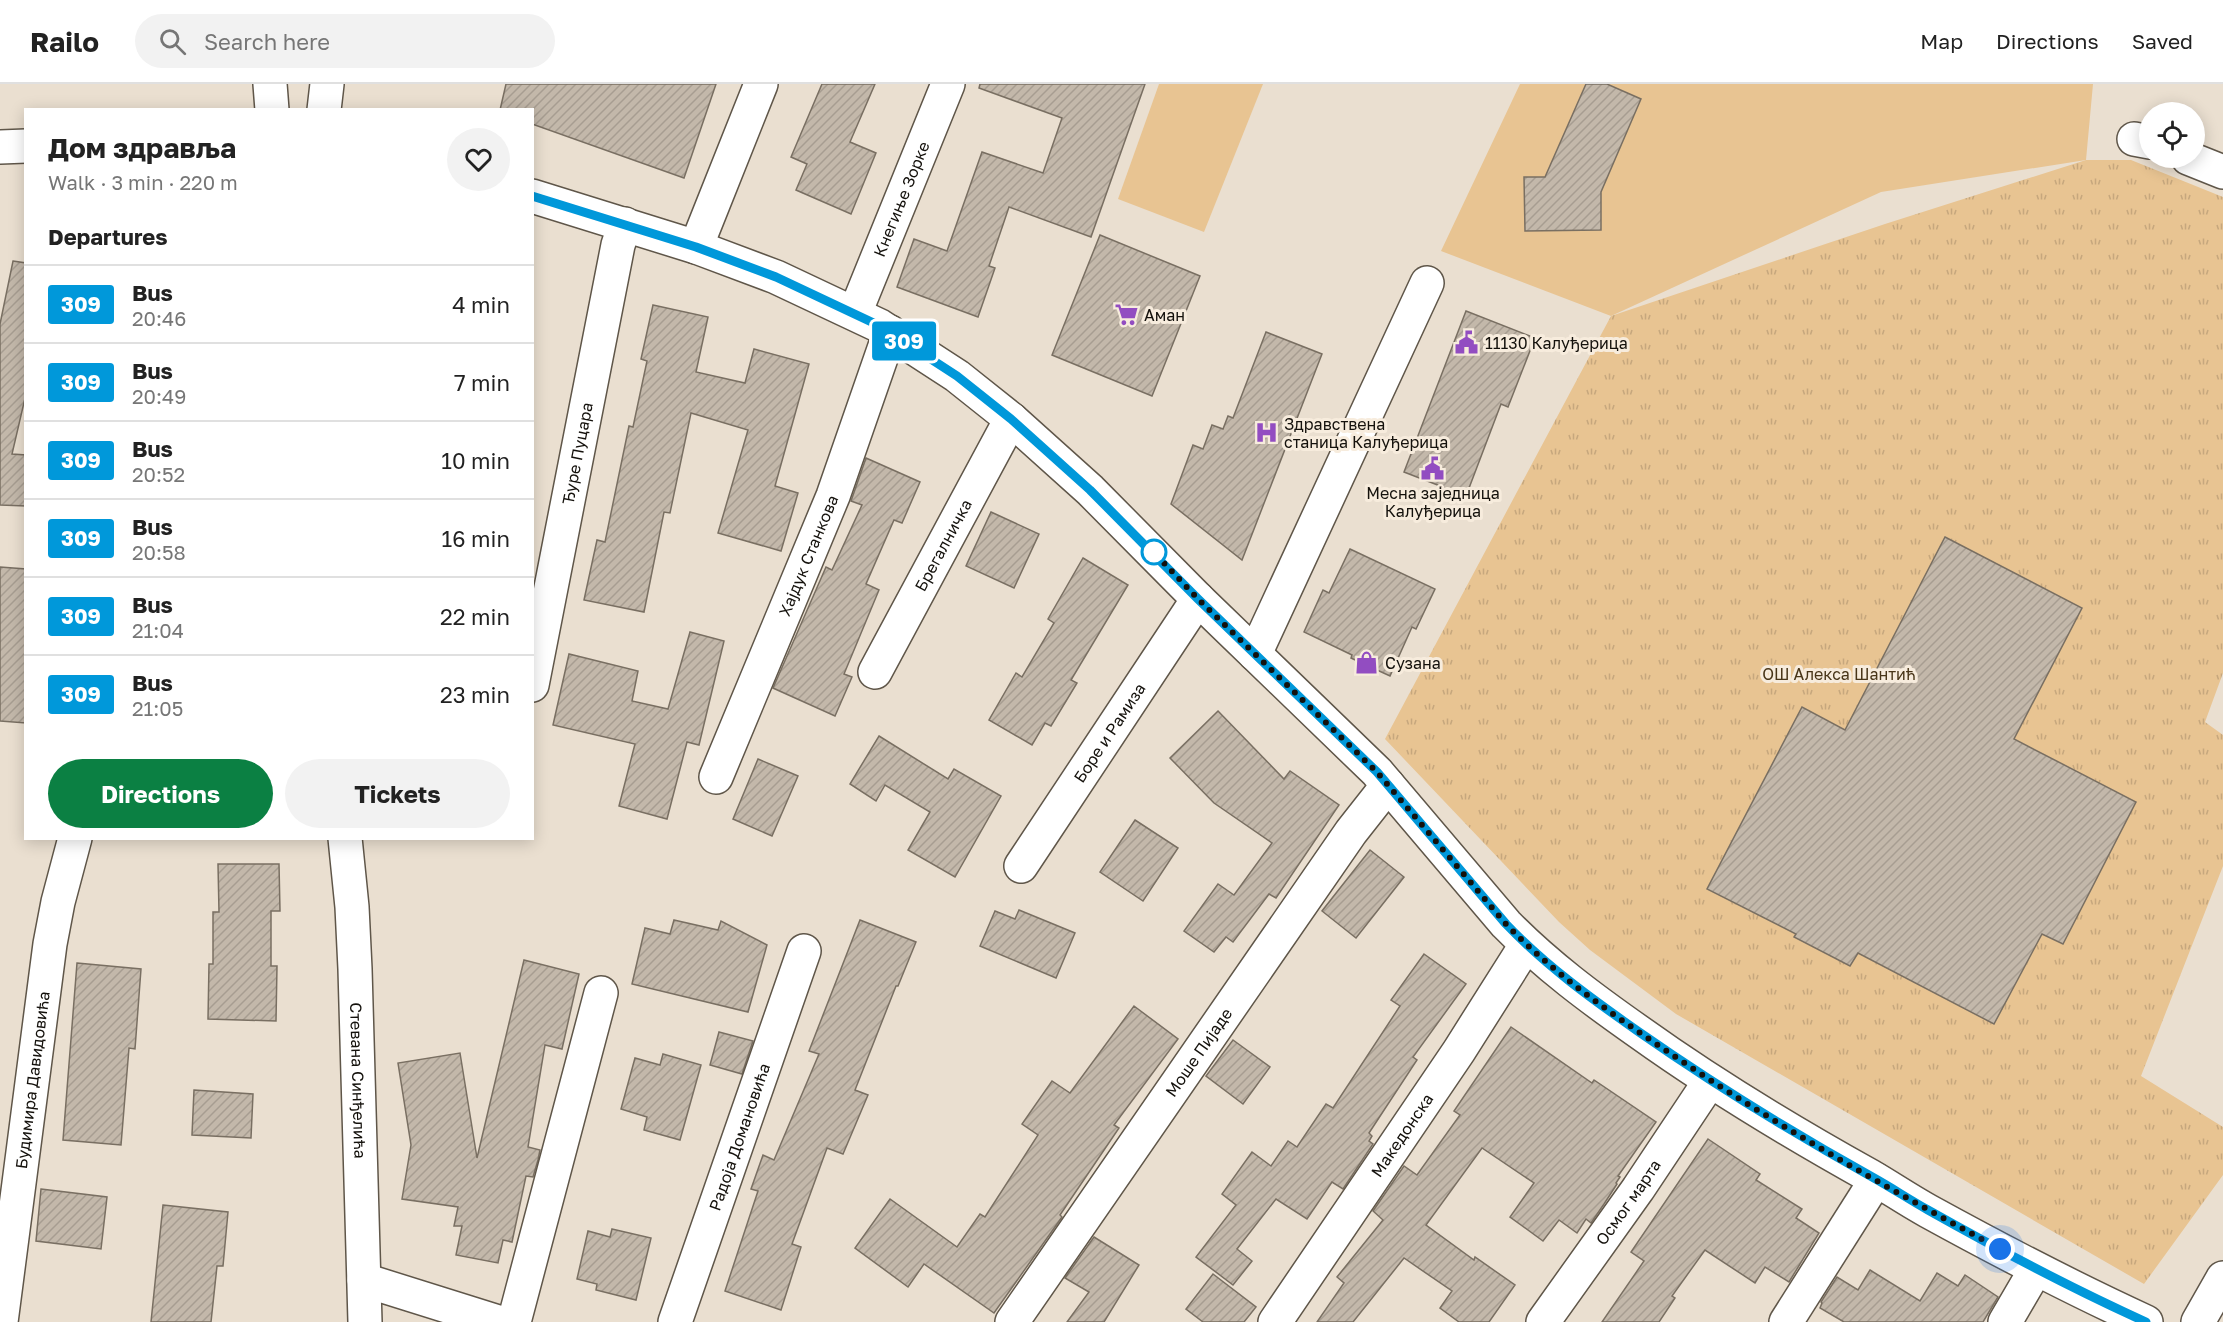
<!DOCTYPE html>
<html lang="en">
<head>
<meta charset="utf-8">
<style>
  :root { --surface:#fff; --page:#f2f2f2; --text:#222; --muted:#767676; --line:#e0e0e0; --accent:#0b8043 }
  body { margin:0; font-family:"Golos Text",sans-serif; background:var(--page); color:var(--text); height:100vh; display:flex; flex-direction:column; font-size:22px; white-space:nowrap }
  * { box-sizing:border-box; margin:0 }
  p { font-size:20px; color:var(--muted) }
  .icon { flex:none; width:33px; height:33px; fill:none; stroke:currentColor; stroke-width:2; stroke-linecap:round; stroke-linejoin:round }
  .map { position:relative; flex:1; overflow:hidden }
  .panel { position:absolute; left:24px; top:24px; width:510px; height:732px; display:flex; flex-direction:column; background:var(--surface); border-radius:0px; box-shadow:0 3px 15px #0003 }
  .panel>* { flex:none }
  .badge { padding:0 12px; border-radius:4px; font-size:21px; line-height:39px }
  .fabs { position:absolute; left:2139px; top:18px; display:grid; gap:12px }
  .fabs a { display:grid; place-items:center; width:66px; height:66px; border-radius:50%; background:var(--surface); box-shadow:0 3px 15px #0003; font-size:30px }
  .you { position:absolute; width:30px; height:30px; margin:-15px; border:4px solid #fff; border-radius:50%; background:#1a73e8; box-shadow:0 0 0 9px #1a73e833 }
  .map>.badge { position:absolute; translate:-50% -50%; box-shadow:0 0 0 3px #fff }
  h2 { padding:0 24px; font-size:22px; line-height:54px }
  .round { display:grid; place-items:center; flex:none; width:63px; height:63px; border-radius:32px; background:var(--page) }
  .headline { display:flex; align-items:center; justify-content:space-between; height:102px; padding:0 24px }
  h1 { font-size:28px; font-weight:700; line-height:45px }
  .primary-button { display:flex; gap:12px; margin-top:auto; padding:12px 24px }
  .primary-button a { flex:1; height:69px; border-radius:36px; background:var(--accent); color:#fff; font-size:24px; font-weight:700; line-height:69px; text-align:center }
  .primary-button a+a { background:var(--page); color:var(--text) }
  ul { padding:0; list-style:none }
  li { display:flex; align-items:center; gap:18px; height:78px; padding:0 24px; border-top:2px solid var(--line) }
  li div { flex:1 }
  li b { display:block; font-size:22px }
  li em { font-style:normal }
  li .badge { min-width:66px; font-weight:700; text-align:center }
  header { display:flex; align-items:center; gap:36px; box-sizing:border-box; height:84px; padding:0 30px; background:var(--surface); border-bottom:2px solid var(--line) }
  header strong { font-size:28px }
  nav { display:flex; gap:33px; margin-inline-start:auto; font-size:21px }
  .search { width:420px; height:54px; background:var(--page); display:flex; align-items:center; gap:15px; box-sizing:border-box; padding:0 21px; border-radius:33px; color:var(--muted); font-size:22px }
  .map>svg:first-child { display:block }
  .grass { fill:#e8c492 }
  .park { fill:url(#park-tufts) }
  .building { fill:url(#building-hatch); stroke:#796f62; stroke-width:1.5 }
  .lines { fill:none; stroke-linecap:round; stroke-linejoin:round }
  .minor-casing { stroke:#5f5649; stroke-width:36 }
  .minor { stroke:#fff; stroke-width:33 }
  .line-casing { stroke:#fff; stroke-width:14 }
  .line { stroke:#0098da; stroke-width:9 }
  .walk { stroke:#14110c; stroke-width:6; stroke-dasharray:0 10.8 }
  .stop-dot { fill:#fff; stroke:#0098da; stroke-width:3 }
  .labels { text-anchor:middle; stroke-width:6; stroke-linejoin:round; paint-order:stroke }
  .street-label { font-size:16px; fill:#14110c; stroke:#f7ecdd }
  .poi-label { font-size:16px; fill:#14110c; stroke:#f7ecdd; text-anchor:start }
  .park-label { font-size:16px; fill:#483518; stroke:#f7ecdd }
</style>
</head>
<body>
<header>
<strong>Railo</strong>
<div class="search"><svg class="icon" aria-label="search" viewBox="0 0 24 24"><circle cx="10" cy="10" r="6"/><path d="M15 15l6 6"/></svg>Search here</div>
<nav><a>Map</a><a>Directions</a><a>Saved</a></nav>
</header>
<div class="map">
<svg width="2223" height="1238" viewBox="0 0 2223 1238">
  <defs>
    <pattern id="park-tufts" width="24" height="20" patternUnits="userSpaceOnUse" patternTransform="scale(1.5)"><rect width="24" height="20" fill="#e8c492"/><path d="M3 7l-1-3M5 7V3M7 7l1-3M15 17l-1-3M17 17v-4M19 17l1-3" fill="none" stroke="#c6a77d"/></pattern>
    <pattern id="building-hatch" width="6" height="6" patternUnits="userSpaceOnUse" patternTransform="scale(1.5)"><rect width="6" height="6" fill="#c3b8aa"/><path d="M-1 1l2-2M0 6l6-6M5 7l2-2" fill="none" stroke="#a79d91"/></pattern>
  </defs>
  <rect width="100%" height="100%" fill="#eadfd0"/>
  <g class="grass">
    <path d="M1159,0H1263L1204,148L1118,115Z"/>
    <path d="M1520,0H2093L2086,76L1881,108L1611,232L1441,167Z"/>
  </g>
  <path class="park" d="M2086,76H2131L2223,113V589L2205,638L2223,651V782L2141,992L2223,1043V1091L2144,1200L1676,930L1590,866L1559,838L1385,655L1611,232L1885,140Z"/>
  <g class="building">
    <path d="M506,0H716L684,94L532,40V26H500Z"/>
    <path d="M822,0H875L850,58L876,69L851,130L796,106L807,80L791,73Z"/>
    <path d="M980,0H1145L1091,153L1009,123L989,182L995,184L978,233L897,203L914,155L947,167L982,68L1043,89L1062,34L979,4Z"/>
    <path d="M1586,0H1607L1641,15L1601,108V146L1525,147L1524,93H1545Z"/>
    <path d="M1100,151L1200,192L1152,312L1052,271Z"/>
    <path d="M13,177L26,179V310L12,370L26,371V422L0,421V240Z"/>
    <path d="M653,221L708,233L696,288L745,299L754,265L809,280L775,402L798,409L781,467L718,449L748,346L691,329L670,429L664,428L644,528L584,516L597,456L605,458L629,342L633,343L647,277L641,275Z"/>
    <path d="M1466,227L1535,254L1508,323L1501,320L1466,412L1404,388Z"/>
    <path d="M1266,248L1322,270L1242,476L1171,420L1193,361L1203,365L1212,341L1223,345L1228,332L1233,334Z"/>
    <path d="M866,374L920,398L902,439L894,436L866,500L879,506L844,590L852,593L835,632L773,604L826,483L832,486L862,421L851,417Z"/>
    <path d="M991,428L1039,450L1014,504L966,482Z"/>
    <path d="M1945,453L2082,524L2014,655L2136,718L2063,860L2042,850L1994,940L1858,869L1850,882L1794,853L1796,850L1707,805L1802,623L1845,646Z"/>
    <path d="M1350,465L1435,505L1416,545L1412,543L1390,592L1351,574L1352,571L1304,548L1323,506L1329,509Z"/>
    <path d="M1083,474L1128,501L1071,596L1077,599L1051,642L1045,639L1032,661L989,636L1016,589L1022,593L1054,539L1048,535Z"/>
    <path d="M0,483L26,485V639L0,637Z"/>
    <path d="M690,548L724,557L699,661L687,658L667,735L619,722L635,660L553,641L569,570L638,587L632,617L668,625Z"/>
    <path d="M1218,627L1284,695L1290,687L1339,721L1276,814L1269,810L1233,858L1226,853L1214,868L1184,847L1218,800L1234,811L1272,759L1214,719L1170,674Z"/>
    <path d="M879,652L948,695L954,685L1001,712L955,793L908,766L930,728L885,701L876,717L850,700Z"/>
    <path d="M758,675L798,692L772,752L733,735Z"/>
    <path d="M1135,736L1178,764L1143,817L1100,788Z"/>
    <path d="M1370,766L1404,793L1356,854L1322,827Z"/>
    <path d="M218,780H279L280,827H271V882H277L276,937L208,935L209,880H213V828H219Z"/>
    <path d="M1019,826L1075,849L1056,894L980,862L995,827L1015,835Z"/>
    <path d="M674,836L718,846L721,837L767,861L748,928L632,900L645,844L670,850Z"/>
    <path d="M860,836L916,858L898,902H896L855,1006L868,1011L843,1070L827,1064L792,1160L801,1163L781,1226L725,1207L758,1107L751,1105L763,1071L774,1076L819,970L809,967Z"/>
    <path d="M1424,870L1466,900L1413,973L1417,976L1369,1049L1372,1052L1369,1057L1373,1060L1343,1105L1332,1098L1307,1135L1276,1115L1237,1165L1252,1177L1233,1201L1196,1173L1236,1121L1222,1110L1252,1068L1271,1082L1288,1057L1297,1063L1326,1020L1333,1024L1400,922L1391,916Z"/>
    <path d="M524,876L579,890L562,965L545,961L528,1063L540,1066L538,1076L533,1093L526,1092L512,1158L503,1156L498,1179L456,1171L462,1142H454L458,1123L402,1115L411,1061L398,979L460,969L477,1074Z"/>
    <path d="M77,879L141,885L135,965L129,964L121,1061L63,1056Z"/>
    <path d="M1134,922L1178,955L1114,1041L1119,1044L1060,1131L1062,1133L994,1229L924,1180L908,1203L855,1164L890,1115L957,1163L980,1130L985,1133L1038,1051L1022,1040L1052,997L1070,1009Z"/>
    <path d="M1511,943L1592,999L1594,996L1656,1038L1618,1092L1620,1093L1616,1099L1617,1100L1604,1120L1591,1139L1586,1135L1577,1149L1559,1136L1543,1157L1510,1133L1534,1099L1482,1064L1426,1141L1474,1176L1475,1173L1515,1201L1489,1238H1459L1440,1224L1452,1207L1404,1174L1353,1238H1317L1344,1199L1337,1193L1383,1136L1373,1127L1404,1082L1417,1091L1460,1031L1454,1027Z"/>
    <path d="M719,948L753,957L742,990L710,981Z"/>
    <path d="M1233,956L1270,983L1243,1020L1206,992Z"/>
    <path d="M663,970L701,981L680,1056L644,1046L647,1033L621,1025L635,974L660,981Z"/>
    <path d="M194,1006L253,1010L251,1054L192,1051Z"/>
    <path d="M1708,1055L1760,1090L1756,1096L1802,1125L1796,1134L1819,1149L1789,1198L1765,1183L1755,1199L1705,1166L1672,1212L1675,1214L1659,1238H1602L1644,1177L1631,1168Z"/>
    <path d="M41,1105L107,1113L101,1165L36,1157Z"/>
    <path d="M163,1121L228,1128L223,1182H217L211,1238H151Z"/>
    <path d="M612,1145L651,1154L636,1216L596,1206L597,1200L577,1195L588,1147L610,1153Z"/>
    <path d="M1094,1153L1139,1181L1104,1238H1067L1089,1208L1065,1194Z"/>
    <path d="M1870,1186L1920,1217L1937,1189L1958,1202L1965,1191L1998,1213L1983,1238H1844L1820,1224L1822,1219L1821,1218L1837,1193L1858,1206Z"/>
    <path d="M1213,1190L1256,1223L1244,1238H1203L1186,1225Z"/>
  </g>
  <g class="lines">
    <defs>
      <g id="minor">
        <path d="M270,0L272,26"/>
        <path d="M324,26L327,0"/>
        <path d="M2134,55L2150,58"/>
        <path d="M0,63L26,62"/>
        <path d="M2188,74L2223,88"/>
        <path d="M532,112L696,163L776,193L880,242L957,292L1011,335L1090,406L1198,515L1377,688L1506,840C1546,881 1592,915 1639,948C1713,1001 1791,1048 1870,1092C1889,1103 1908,1116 1928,1127C1999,1166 2072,1204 2146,1238"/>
        <path d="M696,163L761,0"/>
        <path id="s1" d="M855,229L948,0"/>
        <path d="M1255,570L1427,199"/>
        <path id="s2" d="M875,588L1011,335"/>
        <path id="s3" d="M532,601L618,161L625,140"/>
        <path id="s4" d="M716,693L833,412L890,248"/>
        <path id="s5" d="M345,754L352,823L355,885L365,1238"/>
        <path id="s6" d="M1021,782L1198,515"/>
        <path d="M364,1196L498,1238"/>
        <path id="s7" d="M1,1238L50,860L58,818L75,754"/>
        <path d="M514,1238L601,909"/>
        <path id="s8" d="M675,1238L804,867"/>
        <path id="s9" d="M1012,1238L1351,748L1388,701"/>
        <path id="s10" d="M1275,1238L1459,967L1526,861"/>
        <path id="s11" d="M1543,1238L1638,1105L1710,997"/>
        <path d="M1786,1238L1876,1096"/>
        <path d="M2005,1238L2036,1185"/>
        <path d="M2198,1238L2223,1194"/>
      </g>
    </defs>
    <use href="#minor" class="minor-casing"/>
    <use href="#minor" class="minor"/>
  </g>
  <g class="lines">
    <defs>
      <path id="line" d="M532,112L696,163L776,193L880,242L957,292L1011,335L1090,406L1198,515L1377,688L1506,840C1546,882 1592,915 1639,948C1715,1001 1793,1049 1874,1094C1892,1104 1910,1116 1928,1126C1999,1166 2071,1204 2146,1238"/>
    </defs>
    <use href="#line" class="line-casing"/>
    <use href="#line" class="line"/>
    <path class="walk" d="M1154,468L1148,462L1198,515L1377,688L1506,840C1556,892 1615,932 1674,972C1779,1043 1889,1105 2000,1165"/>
  </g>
  <defs>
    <symbol id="supermarket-bare" viewBox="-9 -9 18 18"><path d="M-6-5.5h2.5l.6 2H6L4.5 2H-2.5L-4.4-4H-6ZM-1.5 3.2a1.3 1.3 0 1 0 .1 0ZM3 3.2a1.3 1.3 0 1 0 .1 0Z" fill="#924dc1" stroke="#f7ecdd" stroke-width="2.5" paint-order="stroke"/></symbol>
    <symbol id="civic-bare" viewBox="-9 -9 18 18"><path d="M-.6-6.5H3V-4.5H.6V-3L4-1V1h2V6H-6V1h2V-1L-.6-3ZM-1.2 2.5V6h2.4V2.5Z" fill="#924dc1" stroke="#f7ecdd" stroke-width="2.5" paint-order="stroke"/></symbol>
    <symbol id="hospital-bare" viewBox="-9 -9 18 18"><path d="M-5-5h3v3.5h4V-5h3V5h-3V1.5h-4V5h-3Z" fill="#924dc1" stroke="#f7ecdd" stroke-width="2.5" paint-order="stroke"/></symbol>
    <symbol id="shop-bare" viewBox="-9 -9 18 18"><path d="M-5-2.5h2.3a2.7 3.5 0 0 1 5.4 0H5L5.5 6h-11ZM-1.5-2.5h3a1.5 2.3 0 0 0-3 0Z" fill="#924dc1" stroke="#f7ecdd" stroke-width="2.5" paint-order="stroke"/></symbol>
  </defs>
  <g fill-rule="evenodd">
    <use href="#supermarket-bare" x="1110" y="214" width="33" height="33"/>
    <use href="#civic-bare" x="1450" y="242" width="33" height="33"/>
    <use href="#hospital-bare" x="1250" y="332" width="33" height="33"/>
    <use href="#civic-bare" x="1416" y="368" width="33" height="33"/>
    <use href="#shop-bare" x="1350" y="562" width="33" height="33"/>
  </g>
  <circle class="stop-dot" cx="1154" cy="468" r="12"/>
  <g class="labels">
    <g class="street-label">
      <text dy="6" stroke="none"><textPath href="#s1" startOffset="123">Кнегиње Зорке</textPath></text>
      <text dy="6" stroke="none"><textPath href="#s3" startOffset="236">Ђуре Пуцара</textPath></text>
      <text dy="6" stroke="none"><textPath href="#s2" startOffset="144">Брегалничка</textPath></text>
      <text dy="6" stroke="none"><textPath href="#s4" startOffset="240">Хајдук Станкова</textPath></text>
      <text dy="6" stroke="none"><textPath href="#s6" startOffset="160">Боре и Рамиза</textPath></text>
      <text dy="6" stroke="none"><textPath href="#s9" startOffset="328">Моше Пијаде</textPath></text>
      <text dy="6" stroke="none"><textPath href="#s7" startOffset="244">Будимира Давидовића</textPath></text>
      <text dy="6" stroke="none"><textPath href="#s5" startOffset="243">Стевана Синђелића</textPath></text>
      <text dy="6" stroke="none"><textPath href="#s10" startOffset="226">Македонска</textPath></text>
      <text dy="6" stroke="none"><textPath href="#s8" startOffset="196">Радоја Домановића</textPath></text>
      <text dy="6" stroke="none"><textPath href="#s11" startOffset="147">Осмог марта</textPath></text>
    </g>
    <g class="poi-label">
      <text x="1144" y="237">Аман</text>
      <text x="1485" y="265">11130 Калуђерица</text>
      <text x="1284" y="346">Здравствена<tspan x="1284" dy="18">станица Калуђерица</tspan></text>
      <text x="1433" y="415" text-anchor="middle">Месна заједница<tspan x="1433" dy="18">Калуђерица</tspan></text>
      <text x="1385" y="585">Сузана</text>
    </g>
    <g class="park-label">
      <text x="1839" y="596">ОШ Алекса Шантић</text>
    </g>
  </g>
</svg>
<div class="fabs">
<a><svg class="icon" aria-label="locate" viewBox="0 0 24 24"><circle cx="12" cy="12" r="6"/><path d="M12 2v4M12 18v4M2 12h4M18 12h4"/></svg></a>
</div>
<div class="you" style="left:2000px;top:1165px"></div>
<b class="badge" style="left:904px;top:257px;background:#0098da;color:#fff">309</b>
<section class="panel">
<div class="headline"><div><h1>Дом здравља</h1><p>Walk · 3 min · 220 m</p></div><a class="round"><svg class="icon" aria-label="heart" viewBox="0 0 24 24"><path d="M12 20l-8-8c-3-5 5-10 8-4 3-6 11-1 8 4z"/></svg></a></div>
<h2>Departures</h2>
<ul>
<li><span class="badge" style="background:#0098da;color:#fff">309</span><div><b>Bus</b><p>20:46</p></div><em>4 min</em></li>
<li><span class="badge" style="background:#0098da;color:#fff">309</span><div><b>Bus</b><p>20:49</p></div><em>7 min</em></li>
<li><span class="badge" style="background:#0098da;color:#fff">309</span><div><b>Bus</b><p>20:52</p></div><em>10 min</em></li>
<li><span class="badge" style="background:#0098da;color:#fff">309</span><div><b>Bus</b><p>20:58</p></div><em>16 min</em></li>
<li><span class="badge" style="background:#0098da;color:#fff">309</span><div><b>Bus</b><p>21:04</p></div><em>22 min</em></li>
<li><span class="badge" style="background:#0098da;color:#fff">309</span><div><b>Bus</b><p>21:05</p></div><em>23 min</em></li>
</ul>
<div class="primary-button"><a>Directions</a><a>Tickets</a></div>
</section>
</div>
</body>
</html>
